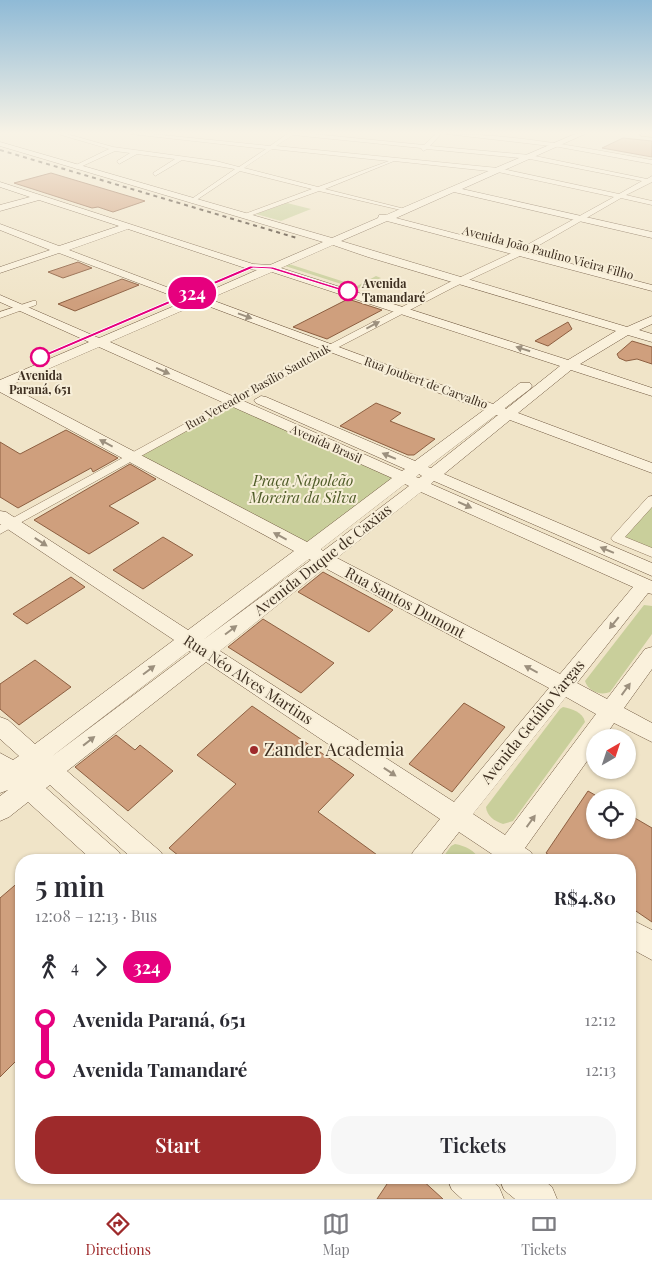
<!DOCTYPE html>
<html lang="en">
<head>
<meta charset="utf-8">
<style>
  :root { --surface:#fff; --page:#f7f7f7; --text:#2b2b33; --muted:#7c7c81; --line:#e1e1e2; --accent:#9e2a2b }
  body { margin:0; font-family:"Playfair Display",serif; background:var(--page); color:var(--text); height:100vh; display:flex; flex-direction:column; font-size:19px; white-space:nowrap }
  * { box-sizing:border-box; margin:0 }
  p { font-size:16px; color:var(--muted) }
  .icon { flex:none; width:28px; height:28px; fill:none; stroke:currentColor; stroke-width:2; stroke-linecap:round; stroke-linejoin:round }
  .map { position:relative; flex:1; overflow:hidden }
  .details { position:absolute; left:15px; top:854px; width:621px; height:330px; display:flex; flex-direction:column; background:var(--surface); border-radius:20px; box-shadow:0 1px 4px #0004 }
  .details>* { flex:none }
  .badge { padding:0 10px; border-radius:16px; font-size:18px; line-height:32px }
  .needle { width:32px; rotate:39deg }
  .buttons { position:absolute; left:586px; top:729px; display:grid; gap:10px }
  .buttons a { display:grid; place-items:center; width:50px; height:50px; border-radius:50%; background:var(--surface); box-shadow:0 1px 4px #0004; font-size:25px }
  .map>.badge { position:absolute; translate:-50% -50%; box-shadow:0 0 0 2px #fff }
  .legs { display:flex; align-items:center; gap:8px; height:55px; padding:0 20px; font-size:16px }
  .legs p { margin-inline-start:auto }
  .head { display:flex; align-items:center; justify-content:space-between; height:85px; padding:0 20px }
  h1 { font-size:28px; font-weight:600; line-height:38px }
  .action { display:flex; gap:10px; margin-top:auto; padding:10px 20px }
  .action a { flex:1; height:58px; border-radius:20px; background:var(--accent); color:#fff; font-size:20px; font-weight:600; line-height:58px; text-align:center }
  .action a+a { background:var(--page); color:var(--text) }
  ul { padding:0 20px; list-style:none }
  li { display:flex; align-items:center; gap:18px; height:50px; font-size:19px }
  li i { display:grid; place-items:center; width:8px; height:100%; margin:0 6px; background:currentColor }
  li i::after { content:''; width:12px; height:12px; margin:-6px; border:4px solid; border-radius:50%; background:var(--surface) }
  li p { margin-inline-start:auto }
  li:first-child i { background:linear-gradient(#0000 50%,currentColor 0) }
  li:last-child i { background:linear-gradient(currentColor 50%,#0000 0) }
  .tab-bar { display:flex; justify-content:space-around; align-items:center; height:70px; border-top:1px solid var(--line); background:var(--surface); font-size:14px; color:var(--muted) }
  .tab-bar a { display:grid; justify-items:center; gap:2px }
  .tab-bar .on { color:var(--accent) }
  .map>svg:first-child { display:block }
  .green { fill:#c9cf9b }
  .building { fill:#cf9f7d; stroke:#8d5f41 }
  .lines { fill:none; stroke-linecap:round; stroke-linejoin:round }
  .street-casing { stroke:#8d765c; stroke-width:1 }
  .secondary-casing { stroke:#6f573f; stroke-width:1 }
  .primary-casing { stroke:#5b4430; stroke-width:1 }
  .street { fill:#faf1dc; fill-rule:evenodd }
  .secondary { fill:#faf1dc; fill-rule:evenodd }
  .primary { fill:#f3d9a0; fill-rule:evenodd }
  .rail { stroke:#3d2e20; stroke-width:2; stroke-dasharray:4 4; stroke-linecap:butt }
  .oneway { fill:#9c907e }
  .line-1 { fill:#e6007e; stroke:#fff }
  .stop-1-dot { fill:#fff; stroke:#e6007e; stroke-width:2.5 }
  .poi-dot { fill:#9e2a2b; stroke:#f7eed8; stroke-width:2 }
  .labels { text-anchor:middle; stroke-width:4; stroke-linejoin:round; paint-order:stroke }
  .far-street-label { font-size:12px; fill:#3d2e20; stroke:#f7eed8 }
  .far-stop-label { font-size:12px; font-weight:bold; fill:#3d2e20; stroke:#f7eed8; text-anchor:start }
  .park-label { font-size:15px; font-style:italic; fill:#4d5a26; stroke:#f7eed8 }
  .street-label { font-size:15px; fill:#3d2e20; stroke:#f7eed8 }
  .near-poi-label { font-size:18px; fill:#3d2e20; stroke:#f7eed8; text-anchor:start }
</style>
</head>
<body>
<div class="map">
<svg width="652" height="1199" viewBox="0 0 652 1199">
  <rect width="100%" height="100%" fill="#f0e4c8"/>
  <g class="green">
    <path d="M287,203L311,209L281,221L256,214Z"/>
    <path d="M289,264L357,286L376,276L381,278L357,289L285,266Z"/>
    <path d="M232,402L405,478L308,551L132,457Z"/>
    <path d="M652,500V553L617,538Z"/>
    <path d="M644,605L652,606V634L610,692C600,696 588,691 585,681Z"/>
    <path d="M563,707C572,709 583,712 585,722L513,821L503,824C494,821 487,816 486,807L560,709Z"/>
    <path d="M455,844C465,846 475,850 479,860H441L451,846Z"/>
  </g>
  <g class="building">
    <path d="M623,138L652,141V157L602,148Z"/>
    <path d="M51,173L145,201L113,212L98,207L92,208L14,183Z"/>
    <path d="M78,262L92,268L63,278L48,272Z"/>
    <path d="M122,279L139,285L75,311L58,304Z"/>
    <path d="M348,299L382,310L327,339L293,327Z"/>
    <path d="M568,322L572,329L548,346L535,341Z"/>
    <path d="M632,341L652,347V364L637,359L626,361L619,358L617,354Z"/>
    <path d="M376,403L401,413L390,421L435,439L414,455H408L340,426Z"/>
    <path d="M66,430L118,458L93,472L91,468L18,508L0,497V442L20,454Z"/>
    <path d="M130,464L156,479L109,506L139,523L89,554L34,520Z"/>
    <path d="M163,537L193,555L143,589L113,570Z"/>
    <path d="M323,572L393,610L369,632L298,592Z"/>
    <path d="M71,577L85,587L27,624L13,614Z"/>
    <path d="M263,619L315,651L334,663L301,693L228,647Z"/>
    <path d="M35,660L71,687L19,725L0,709V684Z"/>
    <path d="M464,703L505,727L452,792L409,764Z"/>
    <path d="M252,706L354,775L318,812L384,860H184L169,848L236,784L197,755Z"/>
    <path d="M116,735L135,750L140,745L173,771L128,811L75,767Z"/>
    <path d="M588,791L595,795V830H628V814L652,828V922L630,907V860H557L546,853Z"/>
    <path d="M21,880V1056L0,1077V898Z"/>
    <path d="M391,1178H420L443,1199H377Z"/>
  </g>
  <g class="lines">
    <defs>
      <g id="street">
        <path d="M58,134H67L113,147L216,161L239,167L266,149L131,134H152L270,146L287,134H313L424,145L436,134H441L430,146L530,155L647,179L652,176V182L626,195L652,201V205L621,198L522,255L454,287L333,350L0,534V525L327,346L448,283L516,251L614,197L498,172L394,161L325,189L405,209V211L319,191L244,218L242,217V215L312,189L240,171L192,203L189,201L190,200L235,169L182,160L155,176L153,173L175,159L137,154L119,164L117,161L130,153L115,151L76,169L74,166L109,149ZM293,135L421,148L423,151L427,149L530,159L642,181L619,194L498,168L276,146ZM272,149L389,161L318,187L244,168Z"/>
        <path d="M447,134C516,134 584,148 652,160V164L559,147Z"/>
        <path d="M33,301H36V305L0,318V312Z"/>
        <path d="M652,496V507L625,537L652,548V557L613,541L611,538L648,497Z"/>
      </g>
      <g id="secondary">
        <path d="M575,134H585L462,189L652,232V238L454,192L396,218L652,285V291L387,221L341,241L627,327L652,316V324L639,330L652,334V342L628,335L580,364L652,388V396L571,370L518,413L652,463V473L510,420L444,474L652,563V576L434,481L431,484L652,581V594L648,593L577,683L607,699L645,649L652,647V669L624,708L652,723V742L614,723L604,738H595V750L525,848L531,852L535,860H489L492,854L459,832L437,860H409L413,852L440,819L206,662L67,771L161,852L165,860H134L50,785L46,788L119,852L123,860H92L28,802L9,817L0,821V796L8,790L0,793V753L13,760L19,756L0,739V717L8,720L35,744L174,640L0,524V511L6,512L188,630L294,551L0,392V380L89,342L0,302V295L99,338L186,301L59,253L0,273V267L50,250L0,230V224L59,246L119,226L39,200L0,211V205L30,197L0,187V182L253,264L270,265L323,242L0,146V142L332,238L378,218L379,215H386ZM128,229L248,269L257,270L198,296L185,294L69,250ZM333,245L368,257L616,331L568,360L281,268ZM272,272L560,366L506,409L505,408L530,389L532,386L530,383H520L493,404L209,299ZM200,303L484,410L415,461L266,397L261,396L254,400L256,403L405,469L402,471L110,342ZM99,347L392,478L307,542L9,386ZM496,415H498L431,468L428,467ZM419,474L422,476L419,478L416,477ZM405,484L409,486L323,551L321,549ZM421,492L633,587L560,674L337,558ZM309,559L311,560L203,640ZM325,568L549,688L454,802L220,651ZM189,651L191,652L51,757ZM566,697L596,714L505,835L473,814Z"/>
        <path d="M630,919L652,930V960L630,948Z"/>
        <path d="M447,1178H488L499,1187L504,1199H462L452,1190Z"/>
        <path d="M499,1178H541L552,1187L557,1199H515L504,1190Z"/>
      </g>
      <path id="primary" d="M640,134H652V137L641,136Z"/>
    </defs>
    <use href="#street" class="street-casing"/>
    <use href="#secondary" class="secondary-casing"/>
    <use href="#primary" class="primary-casing"/>
    <use href="#street" class="street"/>
    <use href="#secondary" class="secondary"/>
    <use href="#primary" class="primary"/>
    <path class="rail" d="M0,150L297,238"/>
  </g>
  <defs><path id="oneway-solid" d="M-6-.8H1V-3.2L6.5 0L1 3.2V.8H-6Z" transform="scale(1.25)"/></defs>
  <g class="oneway">
    <use href="#oneway-solid" transform="translate(245 316) rotate(20)"/>
    <use href="#oneway-solid" transform="translate(373 325) rotate(-28)"/>
    <use href="#oneway-solid" transform="translate(523 349) rotate(-162)"/>
    <use href="#oneway-solid" transform="translate(163 371) rotate(24)"/>
    <use href="#oneway-solid" transform="translate(106 443) rotate(-152)"/>
    <use href="#oneway-solid" transform="translate(389 456) rotate(-157)"/>
    <use href="#oneway-solid" transform="translate(465 505) rotate(24)"/>
    <use href="#oneway-solid" transform="translate(280 536) rotate(-152)"/>
    <use href="#oneway-solid" transform="translate(41 542) rotate(33)"/>
    <use href="#oneway-solid" transform="translate(607 550) rotate(-157)"/>
    <use href="#oneway-solid" transform="translate(614 623) rotate(129)"/>
    <use href="#oneway-solid" transform="translate(231 630) rotate(-37)"/>
    <use href="#oneway-solid" transform="translate(531 669) rotate(-152)"/>
    <use href="#oneway-solid" transform="translate(149 670) rotate(-37)"/>
    <use href="#oneway-solid" transform="translate(626 689) rotate(-54)"/>
    <use href="#oneway-solid" transform="translate(89 741) rotate(-38)"/>
    <use href="#oneway-solid" transform="translate(390 772) rotate(34)"/>
    <use href="#oneway-solid" transform="translate(531 821) rotate(-54)"/>
  </g>
  <linearGradient id="sky" x2="0" y2="1"><stop stop-color="#8fbad6"/><stop offset="0.44" stop-color="#f8f3e6"/><stop offset="1" stop-color="#f8f3e6" stop-opacity="0"/></linearGradient>
  <rect width="652" height="302" fill="url(#sky)"/>
  <path class="line-1" d="M250,266L273,267L350,291L345,292L271,269L253,268L42,358L37,357Z"/>
  <g class="stop-1-dot">
    <circle cx="348" cy="291" r="9"/>
    <circle cx="40" cy="357" r="9"/>
  </g>
  <circle class="poi-dot" cx="254" cy="750" r="5"/>
  <g class="labels">
    <g class="far-street-label">
      <text transform="translate(548 253) rotate(15)" y="4">Avenida João Paulino Vieira Filho</text>
      <text transform="translate(426 383) rotate(20)" y="4">Rua Joubert de Carvalho</text>
      <text transform="translate(258 387) rotate(-29)" y="4">Rua Vereador Basílio Sautchuk</text>
      <text transform="translate(326 444) rotate(24)" y="4">Avenida Brasil</text>
    </g>
    <g class="far-stop-label">
      <text x="362" y="288">Avenida<tspan x="362" dy="14">Tamandaré</tspan></text>
      <text x="40" y="380" text-anchor="middle">Avenida<tspan x="40" dy="14">Paraná, 651</tspan></text>
    </g>
    <g class="park-label">
      <text x="303" y="486">Praça Napoleão<tspan x="303" dy="17">Moreira da Silva</tspan></text>
    </g>
    <g class="street-label">
      <text transform="translate(323 560) rotate(-38)" y="5">Avenida Duque de Caxias</text>
      <text transform="translate(405 603) rotate(28)" y="5">Rua Santos Dumont</text>
      <text transform="translate(248 680) rotate(33)" y="5">Rua Néo Alves Martins</text>
      <text transform="translate(533 722) rotate(-51)" y="5">Avenida Getúlio Vargas</text>
    </g>
    <g class="near-poi-label">
      <text x="264" y="756">Zander Academia</text>
    </g>
  </g>
</svg>
<div class="buttons">
<a><svg class="needle" viewBox="-14 -14 28 28"><path d="M0-13l5 13h-10z" fill="#e53935"/><path d="M0 13l5-13h-10z" fill="#7c7c81"/></svg></a>
<a><svg class="icon" aria-label="locate" viewBox="0 0 24 24"><circle cx="12" cy="12" r="6"/><path d="M12 2v4M12 18v4M2 12h4M18 12h4"/></svg></a>
</div>
<b class="badge" style="left:192px;top:293px;background:#e6007e;color:#fff">324</b>
<section class="details">
<div class="head"><div><h1>5 min</h1><p>12:08 – 12:13 · Bus</p></div><b>R$4.80</b></div>
<div class="legs"><svg class="icon" aria-label="walk" viewBox="0 0 24 24"><circle cx="13" cy="4" r="2"/><path d="M13 8l-2 6 4 7M11 14l-3 7M7 12l3-4h3l4 4"/></svg>4<svg class="icon" aria-label="forward" viewBox="0 0 24 24"><path d="M9 5l7 7-7 7"/></svg><b class="badge" style="background:#e6007e;color:#fff">324</b></div>
<ul>
<li><i style="color:#e6007e"></i><b>Avenida Paraná, 651</b><p>12:12</p></li>
<li><i style="color:#e6007e"></i><b>Avenida Tamandaré</b><p>12:13</p></li>
</ul>
<div class="action"><a>Start</a><a>Tickets</a></div>
</section>
</div>
<nav class="tab-bar">
<a class="on"><svg class="icon" aria-label="directions" viewBox="0 0 24 24"><path d="M12 3l9 9-9 9-9-9zM9 14v-3h6M13 9l2 2-2 2"/></svg>Directions</a>
<a><svg class="icon" aria-label="map" viewBox="0 0 24 24"><path d="M3 6l6-2 6 2 6-2v14l-6 2-6-2-6 2zM9 4v14M15 6v14"/></svg>Map</a>
<a><svg class="icon" aria-label="tickets" viewBox="0 0 24 24"><path d="M3 7h18v10H3zM15 7v10"/></svg>Tickets</a>
</nav>
</body>
</html>
